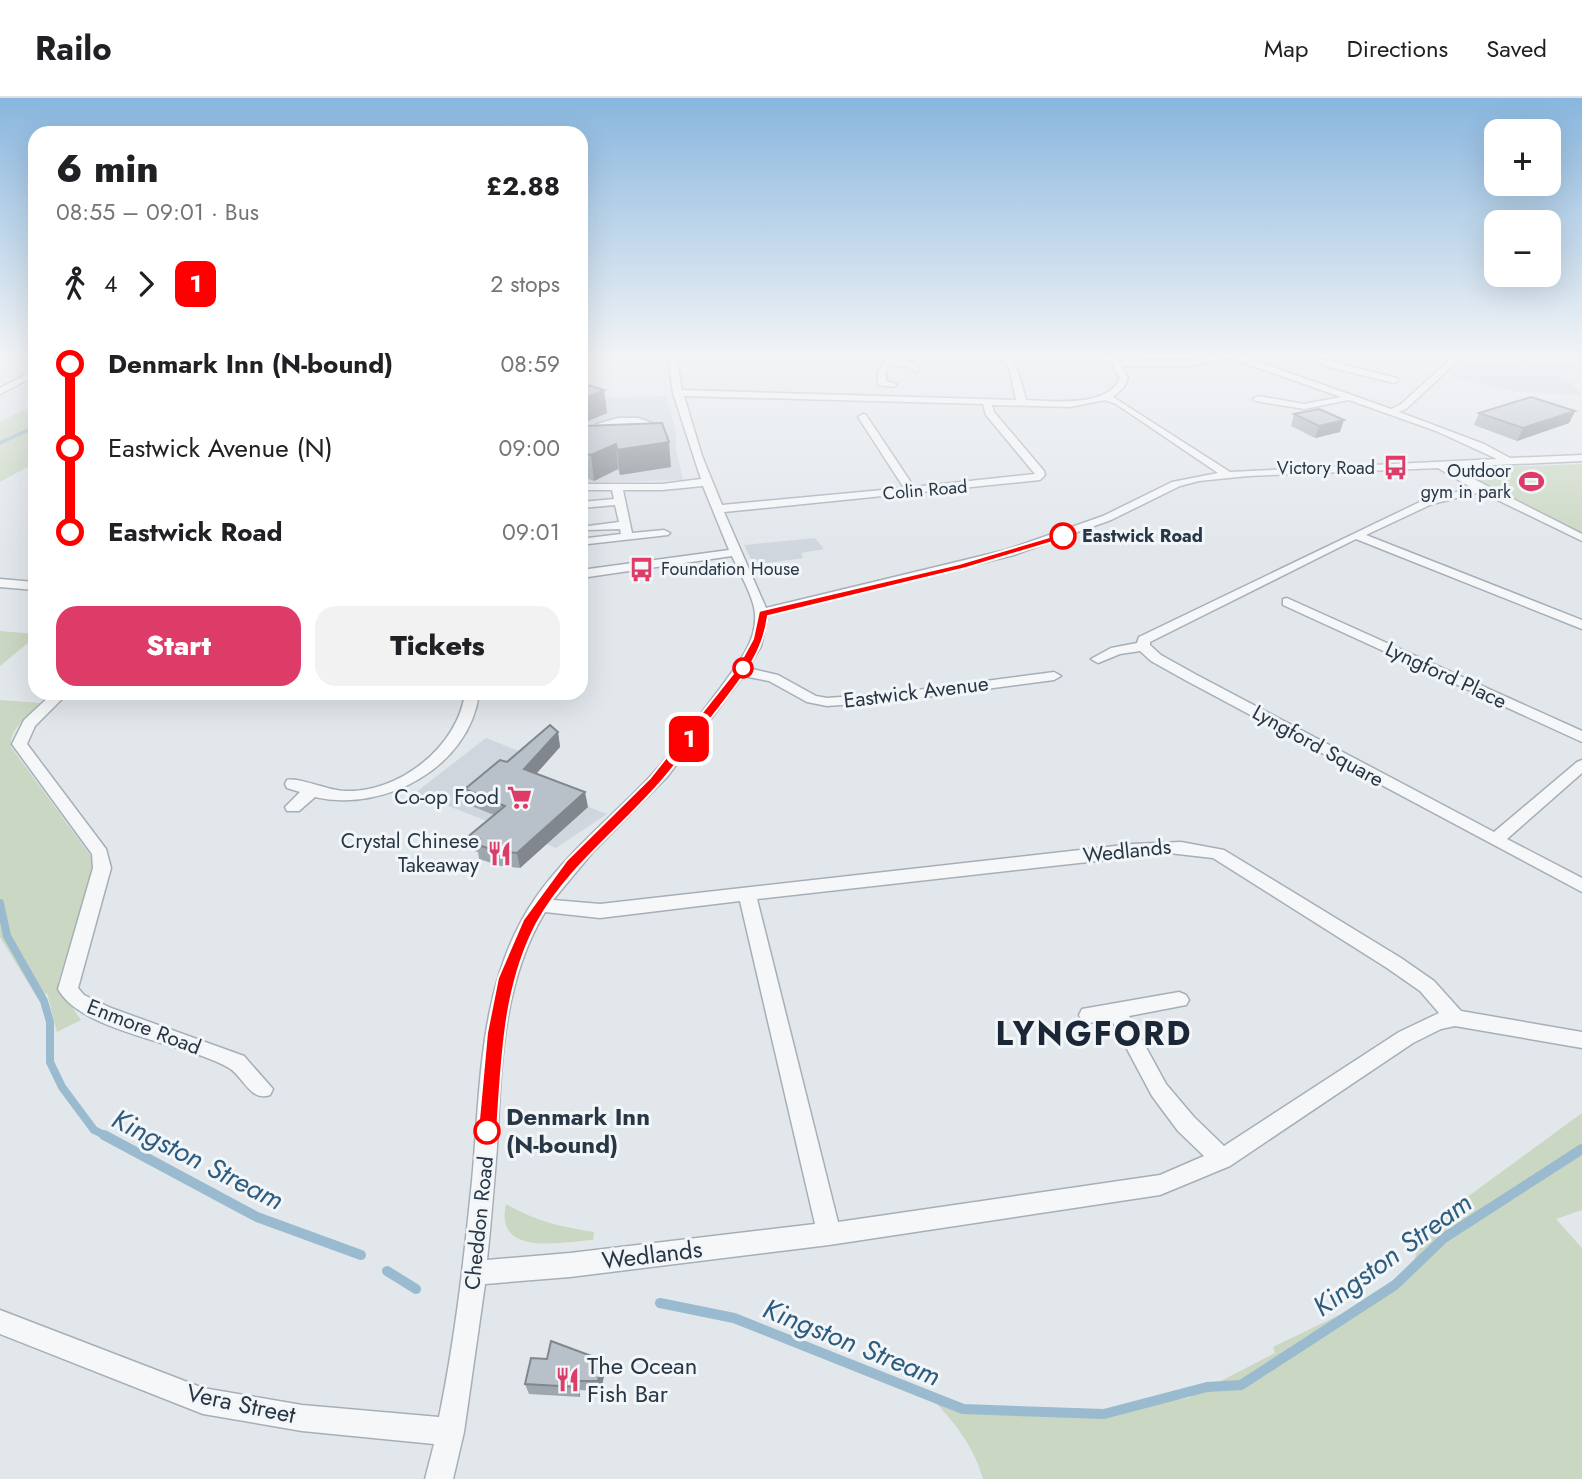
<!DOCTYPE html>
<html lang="en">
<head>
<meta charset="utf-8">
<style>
  :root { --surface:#fff; --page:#f2f2f2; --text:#202124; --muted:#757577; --line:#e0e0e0; --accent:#dd3b68 }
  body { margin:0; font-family:Jost,sans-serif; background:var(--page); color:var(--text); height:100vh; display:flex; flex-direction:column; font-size:26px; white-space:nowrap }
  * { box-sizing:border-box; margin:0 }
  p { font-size:23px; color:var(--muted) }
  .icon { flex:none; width:38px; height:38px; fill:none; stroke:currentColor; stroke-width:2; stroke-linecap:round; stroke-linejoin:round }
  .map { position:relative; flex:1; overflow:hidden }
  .details { position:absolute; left:28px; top:28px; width:560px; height:574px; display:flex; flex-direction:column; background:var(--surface); border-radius:21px; box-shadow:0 7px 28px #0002 }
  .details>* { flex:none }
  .badge { padding:0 14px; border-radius:10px; font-size:24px; line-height:46px }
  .controls { position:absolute; left:1484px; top:21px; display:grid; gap:14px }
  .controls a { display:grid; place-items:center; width:77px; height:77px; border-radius:14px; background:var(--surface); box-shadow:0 7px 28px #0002; font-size:35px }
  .map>.badge { position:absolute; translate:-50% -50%; box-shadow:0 0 0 4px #fff }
  .legs { display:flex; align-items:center; gap:10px; height:77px; padding:0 28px; font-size:23px }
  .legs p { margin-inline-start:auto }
  .head { display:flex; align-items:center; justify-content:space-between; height:119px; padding:0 28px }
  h1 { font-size:38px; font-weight:800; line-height:52px }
  .cta { display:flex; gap:14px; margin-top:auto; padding:14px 28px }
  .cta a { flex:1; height:80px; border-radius:21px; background:var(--accent); color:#fff; font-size:28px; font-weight:800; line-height:80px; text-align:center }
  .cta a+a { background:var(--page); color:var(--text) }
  ul { padding:0 28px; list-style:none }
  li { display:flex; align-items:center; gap:24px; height:84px; font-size:26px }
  li i { display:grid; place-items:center; width:10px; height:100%; margin:0 9px; background:currentColor }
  li i::after { content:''; width:18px; height:18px; margin:-9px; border:5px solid; border-radius:50%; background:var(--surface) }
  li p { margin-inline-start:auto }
  li:first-child i { background:linear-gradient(#0000 50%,currentColor 0) }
  li:last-child i { background:linear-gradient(currentColor 50%,#0000 0) }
  header { display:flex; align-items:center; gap:42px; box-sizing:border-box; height:98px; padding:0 35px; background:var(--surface); border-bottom:2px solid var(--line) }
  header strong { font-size:33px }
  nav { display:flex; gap:38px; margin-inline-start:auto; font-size:24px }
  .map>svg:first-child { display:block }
  .built { fill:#d0d6de }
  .green { fill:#cad7c2 }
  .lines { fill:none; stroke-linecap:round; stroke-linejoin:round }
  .stream-far2 { stroke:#99bacf; stroke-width:3.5 }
  .stream-far1 { stroke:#99bacf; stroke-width:8 }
  .stream { stroke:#99bacf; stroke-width:10 }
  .minor-casing { stroke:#a6afb7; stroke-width:3 }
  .minor { fill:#f5f7f9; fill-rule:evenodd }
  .wall { fill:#9ea6ae }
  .shaded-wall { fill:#81878d }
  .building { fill:#b8c1ca; stroke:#81878d; stroke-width:2 }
  .line-1 { fill:#f00; stroke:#fff; stroke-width:2 }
  .stop-1-dot { fill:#fff; stroke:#f00; stroke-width:3.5 }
  .labels { text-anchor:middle; stroke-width:6; stroke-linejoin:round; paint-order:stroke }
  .far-poi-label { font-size:18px; fill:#283746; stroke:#f2f6f9; text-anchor:end }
  .far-street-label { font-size:18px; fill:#283746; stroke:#f2f6f9 }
  .far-stop-label { font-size:18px; font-weight:bold; fill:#283746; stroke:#f2f6f9; text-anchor:start }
  .street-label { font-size:21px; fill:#283746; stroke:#f2f6f9 }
  .poi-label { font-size:21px; fill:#283746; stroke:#f2f6f9; text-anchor:end }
  .near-stop-label { font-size:24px; font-weight:bold; fill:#283746; stroke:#f2f6f9; text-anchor:start }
  .near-street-label { font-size:24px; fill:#283746; stroke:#f2f6f9 }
  .near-poi-label { font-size:24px; fill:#283746; stroke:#f2f6f9; text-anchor:start }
  .near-water-label { font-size:28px; font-style:italic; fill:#2d5c7e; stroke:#f2f6f9 }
  .near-district-label { font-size:33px; font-weight:bold; letter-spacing:2px; fill:#1a2737; stroke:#f2f6f9 }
</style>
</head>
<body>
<header>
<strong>Railo</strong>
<nav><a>Map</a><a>Directions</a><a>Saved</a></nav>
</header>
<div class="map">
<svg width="1582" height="1381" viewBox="0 0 1582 1381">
  <rect width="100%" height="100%" fill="#e2e7ec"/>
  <g class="built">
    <path d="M1465,258H1582V272H1558L1582,297L1511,293L1450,279Z"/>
    <path d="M666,298L676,334V352L683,382L581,385V300Z"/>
    <path d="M815,440L824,451L801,455L803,460L754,467L744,447Z"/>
    <path d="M486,640L547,664L527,685L607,716L556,750L415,695Z"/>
  </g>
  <g class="green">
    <path d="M35,306V365L0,384V324Z"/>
    <path d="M1582,366V435L1465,377L1475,370Z"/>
    <path d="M0,533L35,536V539L0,568Z"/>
    <path d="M0,602L41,605C30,617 8,631 11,649L93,761L92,774L58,884L62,895L81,922L57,934L47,895L38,901L0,839Z"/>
    <path d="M1582,1015V1112L1556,1121L1582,1150V1381H983C974,1348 953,1322 929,1298L965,1307L1074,1320L1188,1300L1275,1255L1273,1249L1341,1216L1413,1169L1416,1156L1403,1146Z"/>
    <path d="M506,1106C535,1123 562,1129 594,1134L593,1142C561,1144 494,1159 506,1106Z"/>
  </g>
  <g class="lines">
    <path class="stream-far2" d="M0,345L35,329"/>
    <path class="stream-far1" d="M0,805L7,838L44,903L50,924V964L62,989L94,1032L108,1039"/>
    <g class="stream">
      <path d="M104,1037L257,1119L361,1157"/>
      <path d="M387,1173L416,1191"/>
      <path d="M660,1205L734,1220L963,1311L1104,1316L1207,1289L1241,1287L1395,1187L1444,1140L1582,1051"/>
    </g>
    <defs>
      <g id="minor">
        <path d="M668,258H676L682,292L1016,302L1010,273L1002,258H1010L1018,273L1026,302C1052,303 1108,310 1120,280L1113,269L1114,267L1094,258H1106L1120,263L1189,262L1213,258H1242L1391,311L1400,307L1454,258H1463L1406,311L1399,314L1484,346L1510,360L1582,357V363L1450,369L1582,436V443L1481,394L1432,406L1366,437L1582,522V531L1356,441L1150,544V547L1161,557L1195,576L1494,734L1577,664L1582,662V675L1507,741L1582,780V794L1185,582L1151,563L1140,553L1120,556L1098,565L1091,561L1111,550L1137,545L1139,539L1424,402L1472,390L1438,370L1248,378L1199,383L1180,388L1111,422L1014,457L768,517L761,548L748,570L778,577L816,598L827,600L894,595L1054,574L1061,578L1054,582L894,603L827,608L807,604L769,583L743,578L667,679L592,755L553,802L600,806L1133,746L1181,744L1224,752L1401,860L1434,883L1461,913L1582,934V950L1455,928L1441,931L1413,945L1230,1068L1160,1097L829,1147L570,1179L485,1186L464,1334L453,1381H425L434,1346L302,1333L203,1316L0,1236V1212L203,1290L302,1307L439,1319C455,1242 464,1162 472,1083C481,988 478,885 534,802C565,757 608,722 646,683C673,655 695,623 719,592C734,570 757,546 755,517C755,501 739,474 732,458L581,480V472L729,452L703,388L662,392H623L632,435L664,432L670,435L668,437L588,446L582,443L588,440L621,436L620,431L588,432V428L619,424L615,407L581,410V404L614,401L612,392H581V386H662L701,381L673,295ZM1230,260L1341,299L1304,306L1258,298L1253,301L1255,303L1304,311L1349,302L1436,333L1497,361L1230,374L1113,299L1124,289L1128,280L1122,268H1189ZM684,298L983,306L986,317L1035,376L914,389L866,317L863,316L858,319L904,390L722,407L702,358ZM1105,302L1116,306L1218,375L1172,384L1103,418L1006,452L766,510L724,414L1040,382L1045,377L1044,373L994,314L992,307L1070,309ZM1169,755L1213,760L1387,870L1420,893L1439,915L1399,934L1224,1048L1194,1019L1166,986L1129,918L1186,907L1189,902L1186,897L1179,894L1082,911L1079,917L1082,923L1089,925L1111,921L1152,998L1178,1033L1204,1058L1160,1077L838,1124L757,801ZM740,803L815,1126L570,1155L487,1162C491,1125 494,1087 497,1049C501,969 502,885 545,814L600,820Z"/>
        <path d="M889,258H897L894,262L913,265L920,271L916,274L908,269L891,267L886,274V283L897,286L893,289L878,287V274Z"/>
        <path d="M1325,262L1397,280L1398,282L1394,285L1322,267V263Z"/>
        <path d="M35,272V278L0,296V290Z"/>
        <path d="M618,320H638L655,326L659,336C641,353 613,352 592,342L588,336L597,326ZM618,326H637L648,330L649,335C634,346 616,346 599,338L603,330Z"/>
        <path d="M0,481L35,484V492L0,489Z"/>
        <path d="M1287,500L1582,633V644L1283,507V501Z"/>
        <path d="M53,595H68L35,628L27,646L106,751L111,770L78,890L84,897L111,910L244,958L273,991L270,997C250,1004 243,978 229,970C187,945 81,934 58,891L93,770L92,756L12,646L24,622Z"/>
        <path d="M465,595H479C470,669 384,715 315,699L299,713H287L285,709L300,694L287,690L285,686L287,682C299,679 329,693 345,693C399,695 458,649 465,595Z"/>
      </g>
    </defs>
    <use href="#minor" class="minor-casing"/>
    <use href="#minor" class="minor"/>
  </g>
  <g class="wall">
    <path d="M581,285L604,292L607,315L584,325V328L671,369L620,377L618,371L594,383L586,380H581Z"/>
    <path d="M1575,313L1569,325L1517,343L1474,327L1479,315Z"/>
    <path d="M1294,316L1340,334L1315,340L1291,328Z"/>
    <path d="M558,634L560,649L536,676L588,709L520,770L501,768L479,761L478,754L474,753L470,737L494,717L469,707L465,691L507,664Z"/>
    <path d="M547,1261L602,1262L605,1272L601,1293L580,1292V1299L529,1296L525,1286Z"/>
  </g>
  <g class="shaded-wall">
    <path d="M604,292L607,315L583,325L581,302Z"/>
    <path d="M1575,313L1569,325L1517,343L1523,330Z"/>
    <path d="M1344,322L1340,334L1315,340L1319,328Z"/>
    <path d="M669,344L671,369L620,377L617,352Z"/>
    <path d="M616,346L618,371L594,383L591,357Z"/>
    <path d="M581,355H583L586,380H581Z"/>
    <path d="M558,634L560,649L527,686L524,671Z"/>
    <path d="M585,694L588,709L520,770L517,755Z"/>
    <path d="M602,1262L605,1272L601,1293L598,1283Z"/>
    <path d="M578,1283L580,1292V1299L577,1289Z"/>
  </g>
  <g class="building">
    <path d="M581,285L604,292L581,302Z"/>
    <path d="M1531,299L1575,313L1523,330L1479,315Z"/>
    <path d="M581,305L584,328L662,325L669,344L617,352L616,346L591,357L581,355Z"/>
    <path d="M1319,311L1344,322L1319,328L1294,316Z"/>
    <path d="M550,627L558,634L524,671L585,694L517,755L497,753L475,746L480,741L470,737L505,708L465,691L500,662L507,664Z"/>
    <path d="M551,1243L602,1262L598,1283H578L577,1289L525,1286L531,1260L547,1261Z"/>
  </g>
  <linearGradient id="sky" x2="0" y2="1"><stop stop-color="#88b6de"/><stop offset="0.57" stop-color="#f2f4f6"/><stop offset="1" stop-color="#f2f4f6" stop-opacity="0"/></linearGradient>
  <rect width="1582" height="452" fill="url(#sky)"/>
  <path class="line-1" d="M1063,435L1068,438L1066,440L966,470L768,518C763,556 742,580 719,610C699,635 681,661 660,685C619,732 567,770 537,825C503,889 502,962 497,1033L494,1039L487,1041L481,1039L478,1033L487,935L498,880L523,822L567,762L650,680L736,572L753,541L759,513L959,466Z"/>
  <defs>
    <symbol id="bus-bare" viewBox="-9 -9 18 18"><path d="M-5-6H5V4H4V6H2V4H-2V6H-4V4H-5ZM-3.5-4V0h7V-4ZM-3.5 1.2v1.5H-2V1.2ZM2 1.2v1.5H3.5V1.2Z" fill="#dd3b68" stroke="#f2f6f9" stroke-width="2.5" paint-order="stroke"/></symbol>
    <symbol id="stadium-bare" viewBox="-9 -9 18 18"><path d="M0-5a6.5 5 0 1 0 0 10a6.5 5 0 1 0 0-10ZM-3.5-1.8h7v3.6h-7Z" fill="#dd3b68" stroke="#f2f6f9" stroke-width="2.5" paint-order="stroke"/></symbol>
    <symbol id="supermarket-bare" viewBox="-9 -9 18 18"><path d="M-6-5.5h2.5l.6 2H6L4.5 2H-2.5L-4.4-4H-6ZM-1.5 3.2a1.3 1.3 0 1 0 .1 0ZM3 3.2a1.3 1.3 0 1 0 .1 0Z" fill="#dd3b68" stroke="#f2f6f9" stroke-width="2.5" paint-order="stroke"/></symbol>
    <symbol id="restaurant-bare" viewBox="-9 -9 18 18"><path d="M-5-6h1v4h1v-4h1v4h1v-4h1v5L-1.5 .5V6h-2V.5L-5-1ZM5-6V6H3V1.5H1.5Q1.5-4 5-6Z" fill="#dd3b68" stroke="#f2f6f9" stroke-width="2.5" paint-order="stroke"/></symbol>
  </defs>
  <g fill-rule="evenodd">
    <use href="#bus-bare" x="1378" y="352" width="35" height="35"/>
    <use href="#stadium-bare" x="1514" y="366" width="35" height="35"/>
    <use href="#bus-bare" x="624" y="454" width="35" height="35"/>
    <use href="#supermarket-bare" x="502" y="682" width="35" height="35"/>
    <use href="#restaurant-bare" x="482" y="738" width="35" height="35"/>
    <use href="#restaurant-bare" x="550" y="1264" width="35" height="35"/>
  </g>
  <g class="stop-1-dot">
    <circle cx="1063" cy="438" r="12"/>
    <circle cx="743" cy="570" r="9"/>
    <circle cx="487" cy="1033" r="12"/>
  </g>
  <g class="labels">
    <g class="far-poi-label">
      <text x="1375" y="376">Victory Road</text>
      <text x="1511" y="379">Outdoor<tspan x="1511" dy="21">gym in park</tspan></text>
      <text x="661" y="477" text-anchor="start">Foundation House</text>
    </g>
    <g class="far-street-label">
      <text transform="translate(925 392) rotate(-5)" y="6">Colin Road</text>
    </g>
    <g class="far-stop-label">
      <text x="1082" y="444">Eastwick Road</text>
    </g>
    <g class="street-label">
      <text transform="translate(1446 577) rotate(25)" y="7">Lyngford Place</text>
      <text transform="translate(916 594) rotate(-7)" y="7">Eastwick Avenue</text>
      <text transform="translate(1318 648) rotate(29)" y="7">Lyngford Square</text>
      <text transform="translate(1127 753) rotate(-6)" y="7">Wedlands</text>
      <text transform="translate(144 929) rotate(21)" y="7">Enmore Road</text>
      <text transform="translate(479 1125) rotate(-84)" y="7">Cheddon Road</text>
    </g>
    <g class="poi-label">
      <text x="499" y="706">Co-op Food</text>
      <text x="479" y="750">Crystal Chinese<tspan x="479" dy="24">Takeaway</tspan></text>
    </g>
    <g class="near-stop-label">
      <text x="506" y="1027">Denmark Inn<tspan x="506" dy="28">(N-bound)</tspan></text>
    </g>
    <g class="near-street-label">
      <text transform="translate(652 1157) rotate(-7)" y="8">Wedlands</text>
      <text transform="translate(241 1306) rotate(12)" y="8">Vera Street</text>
    </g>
    <g class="near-poi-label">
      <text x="587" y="1276">The Ocean<tspan x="587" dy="28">Fish Bar</tspan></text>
    </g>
    <g class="near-water-label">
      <text transform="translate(198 1061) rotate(27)" y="10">Kingston Stream</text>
      <text transform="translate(1392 1156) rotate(-36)" y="10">Kingston Stream</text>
      <text transform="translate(852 1244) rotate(22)" y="10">Kingston Stream</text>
    </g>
    <g class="near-district-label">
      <text x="1094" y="947">LYNGFORD</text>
    </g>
  </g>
</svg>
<div class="controls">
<a>+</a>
<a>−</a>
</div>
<b class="badge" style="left:689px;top:641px;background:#f00;color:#fff">1</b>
<section class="details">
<div class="head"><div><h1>6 min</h1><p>08:55 – 09:01 · Bus</p></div><b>£2.88</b></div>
<div class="legs"><svg class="icon" aria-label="walk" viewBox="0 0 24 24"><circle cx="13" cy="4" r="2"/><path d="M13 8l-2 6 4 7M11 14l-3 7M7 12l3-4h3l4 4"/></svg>4<svg class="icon" aria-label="forward" viewBox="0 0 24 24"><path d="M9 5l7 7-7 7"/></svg><b class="badge" style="background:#f00;color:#fff">1</b><p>2 stops</p></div>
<ul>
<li><i style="color:#f00"></i><b>Denmark Inn (N-bound)</b><p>08:59</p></li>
<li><i style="color:#f00"></i><span>Eastwick Avenue (N)</span><p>09:00</p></li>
<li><i style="color:#f00"></i><b>Eastwick Road</b><p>09:01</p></li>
</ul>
<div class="cta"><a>Start</a><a>Tickets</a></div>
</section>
</div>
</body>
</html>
